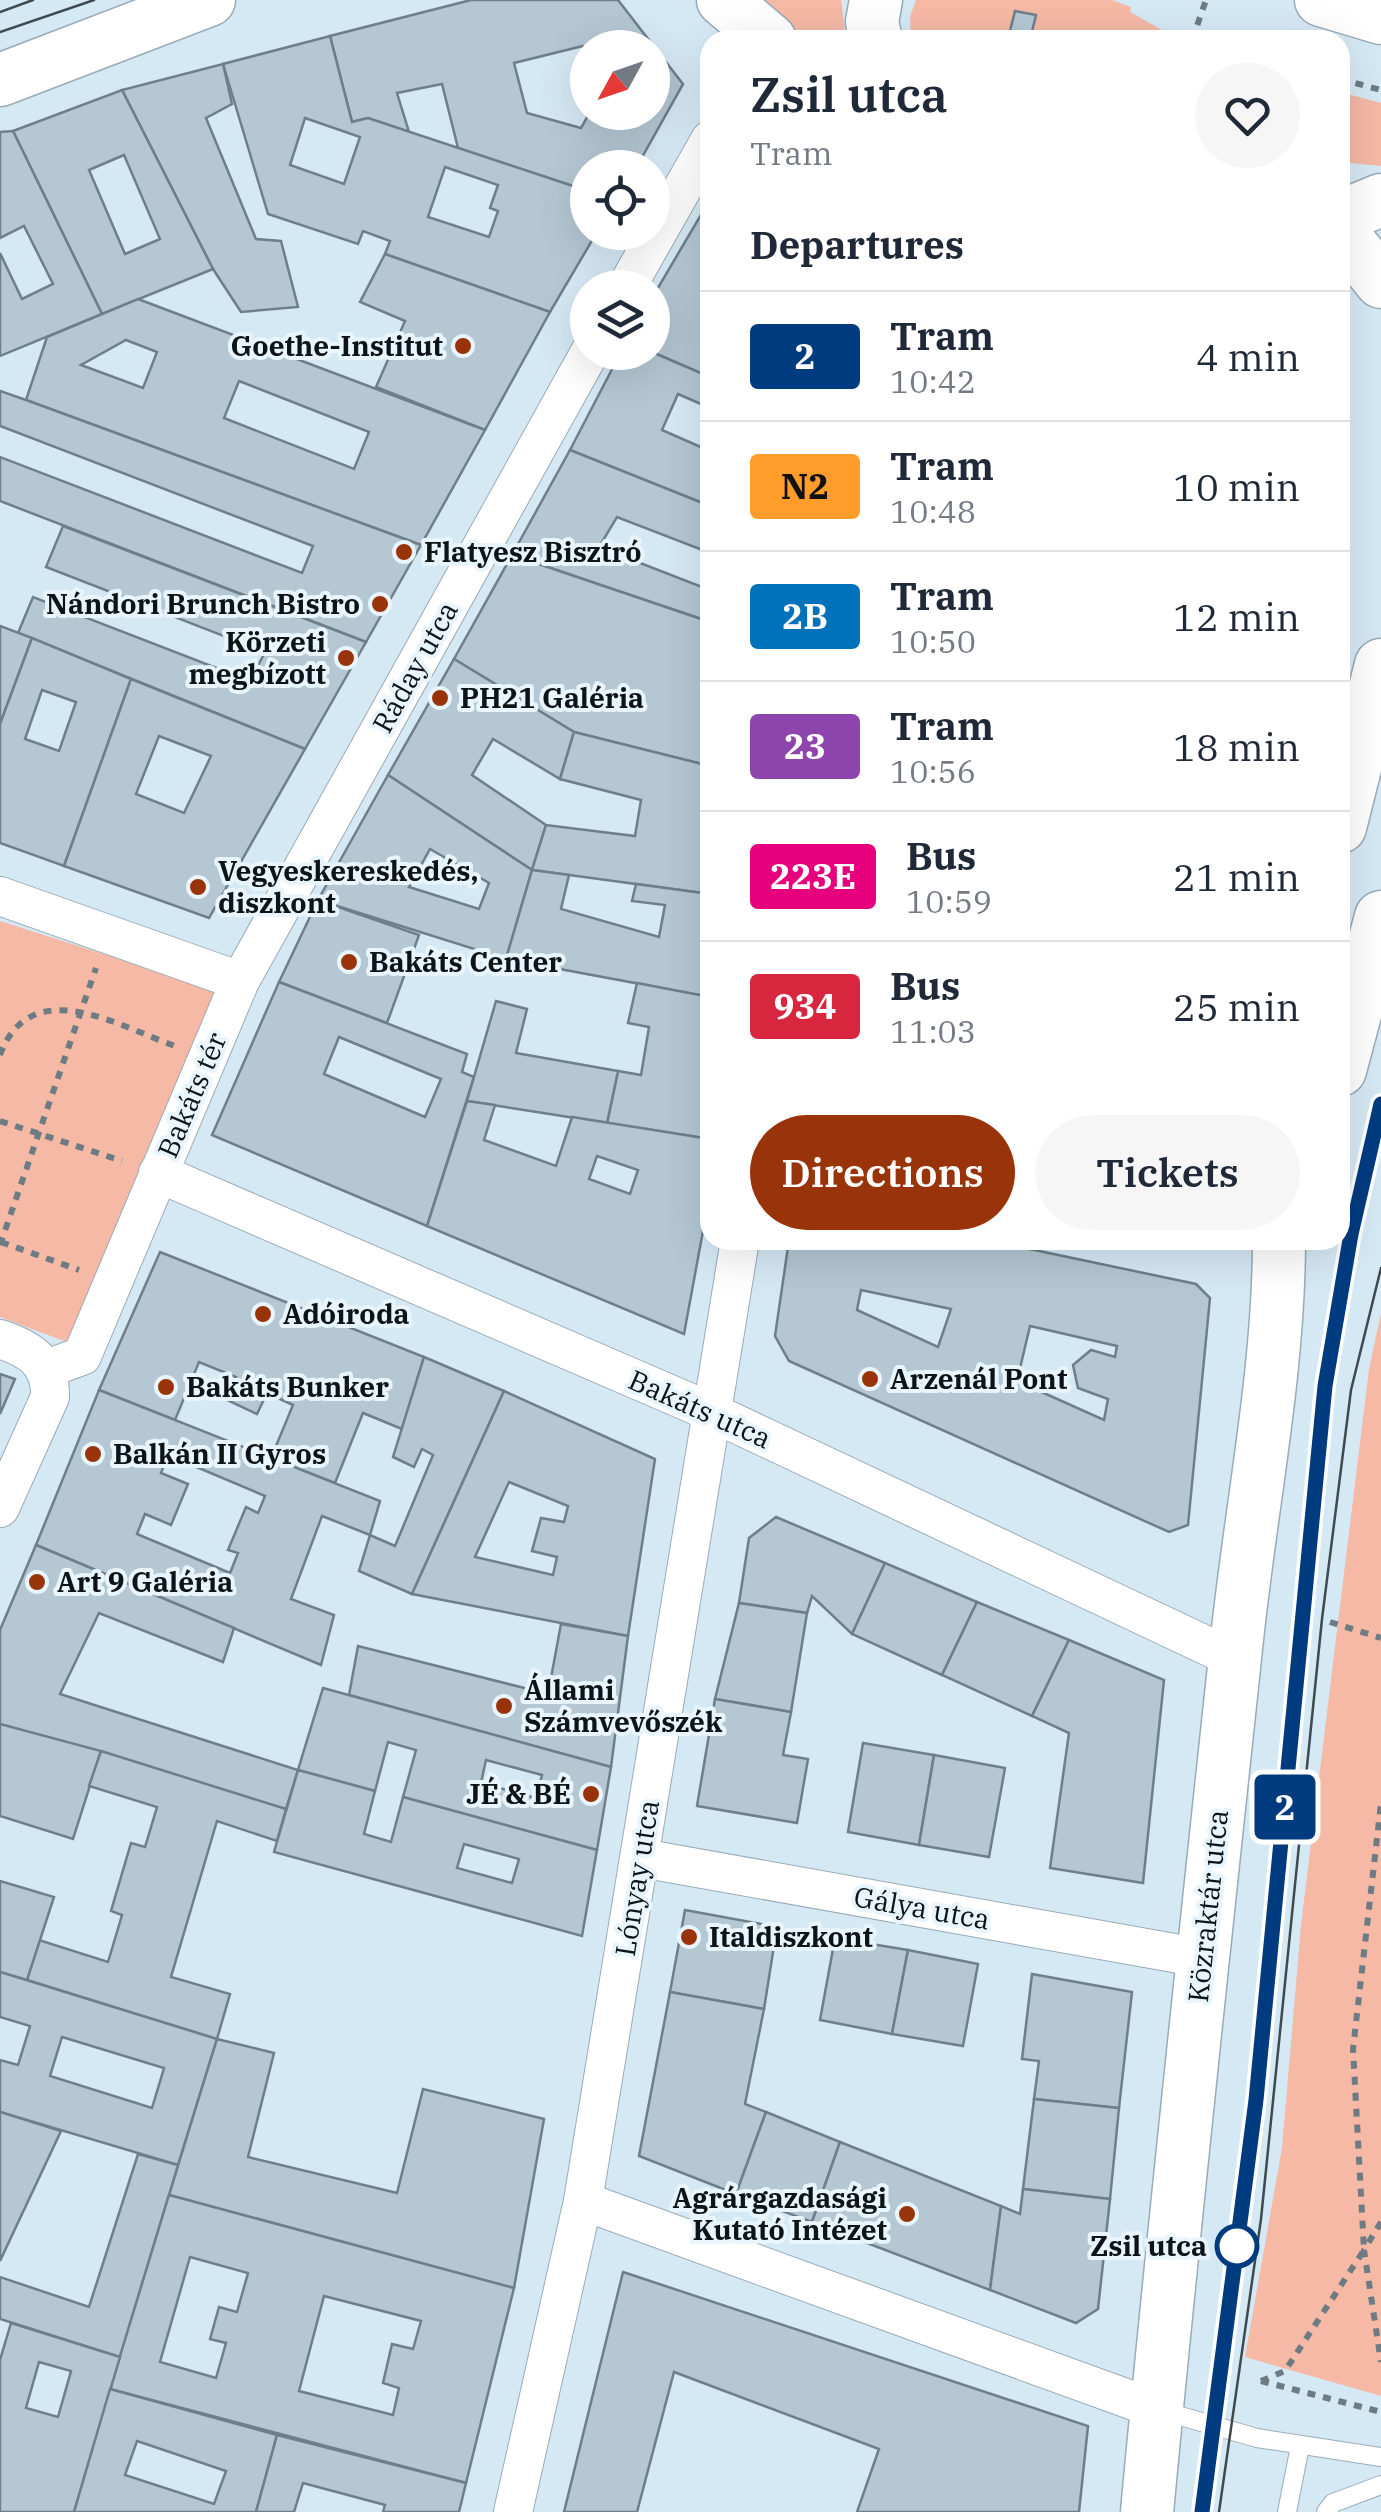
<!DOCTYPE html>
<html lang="en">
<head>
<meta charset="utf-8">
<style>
  :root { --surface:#fff; --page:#f6f6f7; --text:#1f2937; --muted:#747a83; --line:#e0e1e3; --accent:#99330a }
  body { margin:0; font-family:"IBM Plex Serif",serif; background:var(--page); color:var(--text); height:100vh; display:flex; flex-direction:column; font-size:38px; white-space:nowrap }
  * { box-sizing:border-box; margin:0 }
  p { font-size:32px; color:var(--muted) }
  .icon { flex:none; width:55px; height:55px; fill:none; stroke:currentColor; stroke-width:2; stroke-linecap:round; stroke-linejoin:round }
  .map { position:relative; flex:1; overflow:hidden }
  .details { position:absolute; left:700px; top:30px; width:650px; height:1220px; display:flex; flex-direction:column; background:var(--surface); border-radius:30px; box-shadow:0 10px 40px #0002 }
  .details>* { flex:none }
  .badge { padding:0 20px; border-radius:8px; font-size:35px; line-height:65px }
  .needle { width:65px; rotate:230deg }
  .tools { position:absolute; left:570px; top:30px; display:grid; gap:20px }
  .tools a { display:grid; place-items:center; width:100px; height:100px; border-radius:50%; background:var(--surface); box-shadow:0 10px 40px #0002; font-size:50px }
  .map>.badge { position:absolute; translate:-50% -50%; box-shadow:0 0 0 5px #fff }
  h2 { padding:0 50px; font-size:38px; line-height:90px }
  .round { display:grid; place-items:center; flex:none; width:105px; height:105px; border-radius:52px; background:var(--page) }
  .summary { display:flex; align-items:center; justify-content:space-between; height:170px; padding:0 50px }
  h1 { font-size:48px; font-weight:600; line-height:75px }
  .cta { display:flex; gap:20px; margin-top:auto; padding:20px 50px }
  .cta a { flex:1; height:115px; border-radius:60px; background:var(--accent); color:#fff; font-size:40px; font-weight:600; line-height:115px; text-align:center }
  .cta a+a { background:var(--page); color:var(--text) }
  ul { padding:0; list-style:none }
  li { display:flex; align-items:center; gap:30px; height:130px; padding:0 50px; border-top:2px solid var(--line) }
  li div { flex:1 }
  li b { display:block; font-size:38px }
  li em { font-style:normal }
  li .badge { min-width:110px; font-weight:700; text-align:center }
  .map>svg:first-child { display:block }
  .green { fill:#f5b9a5 }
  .building { fill:#b4c7d3; stroke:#6e7f8b; stroke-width:2.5; fill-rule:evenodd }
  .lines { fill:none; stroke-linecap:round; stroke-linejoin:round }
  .lane-casing { stroke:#99abb7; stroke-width:20 }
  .street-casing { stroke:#99abb7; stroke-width:40 }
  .secondary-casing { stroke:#99abb7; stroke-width:55 }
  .path { stroke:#6d7b83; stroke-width:6; stroke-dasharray:8 8; stroke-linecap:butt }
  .lane { stroke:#fff; stroke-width:18 }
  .street { stroke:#fff; stroke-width:38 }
  .secondary { stroke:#fff; stroke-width:52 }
  .tram { stroke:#3f4a50; stroke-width:2.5 }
  .line-casing { stroke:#fff; stroke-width:22 }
  .line { stroke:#003b80; stroke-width:15 }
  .poi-dot { fill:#99330a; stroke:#e9f5fc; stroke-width:4 }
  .stop-dot { fill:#fff; stroke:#003b80; stroke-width:5 }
  .labels { text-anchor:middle; stroke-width:8; stroke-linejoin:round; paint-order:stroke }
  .poi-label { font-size:28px; font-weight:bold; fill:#0d1418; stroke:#e9f5fc; text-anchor:start }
  .street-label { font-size:28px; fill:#0d1418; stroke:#e9f5fc }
  .stop-label { font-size:28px; font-weight:bold; fill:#0d1418; stroke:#e9f5fc; text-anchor:end }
</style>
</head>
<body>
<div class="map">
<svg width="1381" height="2512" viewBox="0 0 1381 2512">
  <rect width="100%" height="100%" fill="#d5e9f5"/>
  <g class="green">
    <path d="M747,0H841L846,40H792Z"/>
    <path d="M916,0H1112L1131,7L1130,12L1180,40H911L910,17Z"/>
    <path d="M1340,92L1381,103V166L1340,162Z"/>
    <path d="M0,921L223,992L72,1344L0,1317Z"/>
    <path d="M1381,1313V2396L1245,2357L1282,2148L1301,1925L1369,1369Z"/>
  </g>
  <g class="building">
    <path d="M471,0H618L683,84L636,168H588V191L458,148L442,84L397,93L409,132L368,118L352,122L330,36ZM583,46L588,52V48H652V112H590L581,128L527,113L514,63Z"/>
    <path d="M1015,11L1036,15L1030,40L1009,35Z"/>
    <path d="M330,36L352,122L368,118L588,191V232H597L550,312L385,254L390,241L363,231L358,244L268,214L223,64ZM305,118L360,137L344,184L290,165ZM445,167L498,185L490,208L498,211L489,237L428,217Z"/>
    <path d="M223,64L232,104L206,118L256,239L281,241L298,307L241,312L213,269L122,90Z"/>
    <path d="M122,90L213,269L102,314L13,131ZM124,155L160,239L125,254L89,170Z"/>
    <path d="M13,131L102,314L0,356V253L22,299L53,284L24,226L0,238V132Z"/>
    <path d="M702,213L710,216V377L652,352V298Z"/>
    <path d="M385,254L550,312L485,430L376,387L405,321L360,302Z"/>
    <path d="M138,299L485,430L421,545L26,400L47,337ZM126,340L157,352L143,388L81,365ZM239,381L369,432L354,469L224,418Z"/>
    <path d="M621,352H652L710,377V408L678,394L662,430L710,451V506L570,450Z"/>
    <path d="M0,391L26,400L421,545L366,642L0,501V457L302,573L313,546L0,426Z"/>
    <path d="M570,450L710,506V553L617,517L599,547L710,590V622L512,555Z"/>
    <path d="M63,526L366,642L305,749L18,633L33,597L250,681L265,652L46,567Z"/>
    <path d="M512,555L710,622V766L574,732L454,659Z"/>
    <path d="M0,626L32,638L0,724Z"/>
    <path d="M32,638L131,679L64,866L0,843V724ZM42,690L76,702L59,751L25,739Z"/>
    <path d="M454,659L574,732L560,779L493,739L472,775L546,825L532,870L388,775Z"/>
    <path d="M131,679L305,749L209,918L64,866ZM159,736L211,756L184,813L136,794Z"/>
    <path d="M574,732L710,766V894L532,870L546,825L635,836L641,800L560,779Z"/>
    <path d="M388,775L532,870L506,959L318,900ZM430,849L489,883L479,909L409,887Z"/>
    <path d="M532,870L569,875L561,909L659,937L665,905L632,901L636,884L710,894V997L506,959Z"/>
    <path d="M318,900L419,935L387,1023L279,982Z"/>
    <path d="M279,982L467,1054L462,1072L474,1077L427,1226L212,1135ZM339,1037L441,1079L425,1117L324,1074Z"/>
    <path d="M637,983L710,997V1139L607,1123L618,1071L641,1075L649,1027L628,1023Z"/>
    <path d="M496,1001L527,1009L516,1053L618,1071L607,1123L467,1101Z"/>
    <path d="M467,1101L495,1105L484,1140L556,1166L572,1117L710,1139V1193L684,1334L427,1226ZM597,1156L638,1170L630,1194L589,1179Z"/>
    <path d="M789,1240H987L1196,1284L1210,1298L1188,1525L1169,1532L789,1361L775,1336ZM861,1290L951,1309L938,1347L857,1310ZM1030,1326L1117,1346L1115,1357L1091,1350L1073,1365L1078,1388L1108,1399L1104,1420L1017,1381Z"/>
    <path d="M160,1252L424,1357L402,1429L363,1413L335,1483L271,1458L293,1405L267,1393L257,1414L225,1399L236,1377L199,1362L175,1420L99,1390Z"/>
    <path d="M424,1357L504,1391L412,1594L359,1571L370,1535L395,1546L433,1455L422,1449L414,1467L393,1457Z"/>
    <path d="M0,1374L15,1379L0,1414Z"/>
    <path d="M99,1390L380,1501L370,1535L322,1516L291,1599L334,1615L321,1665L36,1545ZM168,1455L265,1496L258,1513L246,1507L228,1550L238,1553L230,1573L137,1534L145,1514L171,1525L188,1484L161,1473Z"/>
    <path d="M504,1391L655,1459L628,1636L412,1594ZM509,1482L568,1506L564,1522L541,1518L532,1551L557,1557L553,1575L475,1557Z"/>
    <path d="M776,1517L885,1563L852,1634L812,1596L807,1613L739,1603L749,1538Z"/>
    <path d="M36,1545L234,1628L223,1662L99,1613L60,1694L298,1770L286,1809L0,1724V1630Z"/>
    <path d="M885,1563L977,1602L942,1675L852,1634Z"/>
    <path d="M977,1602L1069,1640L1032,1716L942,1675Z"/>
    <path d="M739,1603L807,1613L791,1712L715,1699Z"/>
    <path d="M561,1624L628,1636L611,1767L349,1695L358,1646L548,1694Z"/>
    <path d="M1069,1640L1164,1680L1143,1883L1050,1868L1069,1733L1032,1716Z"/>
    <path d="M323,1688L611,1767L597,1850L403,1797L416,1750L388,1742L375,1791L298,1770ZM486,1760L542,1775L536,1798L481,1783Z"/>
    <path d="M715,1699L791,1712L783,1755L808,1759L797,1823L697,1806Z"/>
    <path d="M0,1724L101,1751L73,1839L0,1816Z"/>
    <path d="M863,1743L934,1755L919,1845L848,1832Z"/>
    <path d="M101,1751L286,1809L277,1841L217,1821L171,1977L230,1994L217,2039L27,1980L39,1940L108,1962L122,1915L111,1911L131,1843L145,1847L157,1807L89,1786Z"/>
    <path d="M934,1755L1005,1768L989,1857L919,1845Z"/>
    <path d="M298,1770L375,1791L364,1834L391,1842L403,1797L597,1850L582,1936L274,1852ZM464,1844L519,1859L512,1883L457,1868Z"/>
    <path d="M0,1881L54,1897L27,1980L0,1972Z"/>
    <path d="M685,1910L777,1927L764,2009L670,1992Z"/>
    <path d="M835,1938L908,1950L892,2034L820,2020Z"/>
    <path d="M908,1950L978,1964L963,2046L892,2034Z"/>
    <path d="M0,1972L217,2039L178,2165L0,2112V2060L18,2065L30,2026L0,2017ZM62,2037L164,2068L152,2108L50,2076Z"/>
    <path d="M1032,1974L1132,1992L1119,2108L1034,2099L1039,2061L1022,2059Z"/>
    <path d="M670,1992L764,2009L745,2104L766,2112L736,2194L639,2156Z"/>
    <path d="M217,2039L274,2053L248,2157L397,2193L423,2089L544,2119L514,2288L169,2195Z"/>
    <path d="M1034,2099L1119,2108L1110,2199L1023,2189Z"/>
    <path d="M0,2112L61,2131L0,2261Z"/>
    <path d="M766,2112L840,2142L812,2222L736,2194Z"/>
    <path d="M840,2142L1001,2206L990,2290L812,2222Z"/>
    <path d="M138,2154L178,2165L120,2357L0,2319V2277L89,2307Z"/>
    <path d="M1023,2189L1110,2199L1098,2309L1076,2323L990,2290L1001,2206L1020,2214Z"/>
    <path d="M169,2195L514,2288L466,2483L110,2389ZM190,2257L248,2273L237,2312L219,2307L210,2339L226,2343L216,2378L160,2362ZM324,2296L421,2321L413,2349L392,2344L383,2383L399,2388L393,2415L299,2391Z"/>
    <path d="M623,2272L1088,2426L1079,2512H857L879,2449L674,2372L637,2512H564Z"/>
    <path d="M11,2323L120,2357L74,2512H0V2360ZM39,2362L71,2371L58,2417L26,2408Z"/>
    <path d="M110,2389L277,2435L256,2512H74ZM137,2441L226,2471L214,2504L125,2475Z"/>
    <path d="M277,2435L466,2483L459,2512H383L385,2505L303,2483L294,2512H256Z"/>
  </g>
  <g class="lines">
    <defs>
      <g id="lane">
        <path d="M1163,2411L1257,2438L1381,2457"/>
        <path d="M1287,2512L1300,2446"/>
        <path d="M1326,2512L1333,2503L1381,2485"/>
      </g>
      <g id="street">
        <path d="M626,288L710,140"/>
        <path d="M0,896L240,981"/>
        <path d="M158,1173L709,1411L1235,1659"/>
        <path d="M0,1339C30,1349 51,1362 50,1397L0,1508"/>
        <path d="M46,1369L82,1356L240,981L590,352"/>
        <path d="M641,1858L1202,1958"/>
        <path d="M583,2201L1156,2409"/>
        <path d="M513,2512L583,2201L740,1240"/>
      </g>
      <g id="secondary">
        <path d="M723,0L770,40"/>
        <path d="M876,0L872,22L876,40"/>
        <path d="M1321,0L1381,18"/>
        <path d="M0,80L209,0"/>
        <path d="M1340,217L1381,200"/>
        <path d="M1340,231L1381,282"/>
        <path d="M1340,827L1381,665"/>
        <path d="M1340,1070L1381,917"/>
        <path d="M1147,2512C1174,2221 1206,1930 1237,1639C1251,1506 1279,1373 1279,1240"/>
      </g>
    </defs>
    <use href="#lane" class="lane-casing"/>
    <use href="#street" class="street-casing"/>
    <use href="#secondary" class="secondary-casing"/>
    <g class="path">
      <path d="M1192,40L1206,0"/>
      <path d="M1340,79L1381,90"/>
      <path d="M1344,308L1345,347"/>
      <path d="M0,1055C31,972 118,1026 175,1046"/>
      <path d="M0,1121L122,1161"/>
      <path d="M1,1242L79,1270"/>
      <path d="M0,1245L96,968"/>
      <path d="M1330,1622L1381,1638"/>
      <path d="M1381,2222L1364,2250L1381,2362"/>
      <path d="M1261,2381L1285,2371L1364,2250L1353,2049L1381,1803"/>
      <path d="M1261,2381L1381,2412"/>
    </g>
    <use href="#lane" class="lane"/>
    <use href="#street" class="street"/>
    <use href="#secondary" class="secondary"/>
    <g class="tram">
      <path d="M0,12L33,0"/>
      <path d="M0,32L94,0"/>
      <path d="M1202,2512L1255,2100L1325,1386L1351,1234L1381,1104"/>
      <path d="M1219,2512L1261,2219L1322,1619L1351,1390L1381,1268"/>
    </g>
  </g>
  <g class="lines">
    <defs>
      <path id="line" d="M1202,2512L1256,2100L1325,1386L1351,1234L1381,1104"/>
    </defs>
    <use href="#line" class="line-casing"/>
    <use href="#line" class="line"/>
  </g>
  <g class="poi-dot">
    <circle cx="463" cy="346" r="10"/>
    <circle cx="404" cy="552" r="10"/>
    <circle cx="380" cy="604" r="10"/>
    <circle cx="346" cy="658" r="10"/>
    <circle cx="440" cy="698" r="10"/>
    <circle cx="198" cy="887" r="10"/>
    <circle cx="349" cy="962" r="10"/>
    <circle cx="263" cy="1314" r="10"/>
    <circle cx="870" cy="1379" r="10"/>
    <circle cx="166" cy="1387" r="10"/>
    <circle cx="93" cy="1454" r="10"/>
    <circle cx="37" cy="1582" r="10"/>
    <circle cx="504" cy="1706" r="10"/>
    <circle cx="591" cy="1794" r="10"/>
    <circle cx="689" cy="1937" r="10"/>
    <circle cx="907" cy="2214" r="10"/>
  </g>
  <circle class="stop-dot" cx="1237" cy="2246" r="20"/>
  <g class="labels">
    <g class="poi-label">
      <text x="443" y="356" text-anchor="end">Goethe-Institut</text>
      <text x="424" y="562">Flatyesz Bisztró</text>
      <text x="360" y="614" text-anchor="end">Nándori Brunch Bistro</text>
      <text x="326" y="652" text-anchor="end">Körzeti<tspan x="326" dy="32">megbízott</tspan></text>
      <text x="460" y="708">PH21 Galéria</text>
      <text x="218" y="881">Vegyeskereskedés,<tspan x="218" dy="32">diszkont</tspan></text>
      <text x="369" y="972">Bakáts Center</text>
      <text x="283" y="1324">Adóiroda</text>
      <text x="890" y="1389">Arzenál Pont</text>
      <text x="186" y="1397">Bakáts Bunker</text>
      <text x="113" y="1464">Balkán II Gyros</text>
      <text x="57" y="1592">Art 9 Galéria</text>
      <text x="524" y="1700">Állami<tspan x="524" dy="32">Számvevőszék</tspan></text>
      <text x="571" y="1804" text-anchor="end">JÉ &amp; BÉ</text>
      <text x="709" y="1947">Italdiszkont</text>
      <text x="887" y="2208" text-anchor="end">Agrárgazdasági<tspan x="887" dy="32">Kutató Intézet</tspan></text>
    </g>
    <g class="street-label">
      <text transform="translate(415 667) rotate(-61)" y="10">Ráday utca</text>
      <text transform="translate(192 1095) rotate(-67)" y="10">Bakáts tér</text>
      <text transform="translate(700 1409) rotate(24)" y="10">Bakáts utca</text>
      <text transform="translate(637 1878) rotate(-81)" y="10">Lónyay utca</text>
      <text transform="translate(1208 1906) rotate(-84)" y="10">Közraktár utca</text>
      <text transform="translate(922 1908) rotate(10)" y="10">Gálya utca</text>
    </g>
    <g class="stop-label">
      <text x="1207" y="2256">Zsil utca</text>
    </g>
  </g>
</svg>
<div class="tools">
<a><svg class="needle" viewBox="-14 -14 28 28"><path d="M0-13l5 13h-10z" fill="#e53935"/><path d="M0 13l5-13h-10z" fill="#747a83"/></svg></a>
<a><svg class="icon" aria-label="locate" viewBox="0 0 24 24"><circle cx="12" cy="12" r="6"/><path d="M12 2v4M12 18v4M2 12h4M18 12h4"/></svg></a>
<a><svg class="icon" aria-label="layers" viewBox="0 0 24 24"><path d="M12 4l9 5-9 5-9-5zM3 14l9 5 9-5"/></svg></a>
</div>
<b class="badge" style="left:1285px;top:1807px;background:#003b80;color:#fff">2</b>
<section class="details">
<div class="summary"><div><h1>Zsil utca</h1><p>Tram</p></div><a class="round"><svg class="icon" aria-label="heart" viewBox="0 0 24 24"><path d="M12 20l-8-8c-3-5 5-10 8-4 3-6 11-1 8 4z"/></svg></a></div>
<h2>Departures</h2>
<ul>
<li><span class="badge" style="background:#003b80;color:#fff">2</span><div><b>Tram</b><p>10:42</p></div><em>4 min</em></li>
<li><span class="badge" style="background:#ff9c2a;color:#111">N2</span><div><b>Tram</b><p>10:48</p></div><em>10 min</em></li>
<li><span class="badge" style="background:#0072bc;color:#fff">2B</span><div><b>Tram</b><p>10:50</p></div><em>12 min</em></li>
<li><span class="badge" style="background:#8e44ad;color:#fff">23</span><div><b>Tram</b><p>10:56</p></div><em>18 min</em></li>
<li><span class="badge" style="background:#e6007e;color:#fff">223E</span><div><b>Bus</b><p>10:59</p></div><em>21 min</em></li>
<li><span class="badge" style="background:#d7263d;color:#fff">934</span><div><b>Bus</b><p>11:03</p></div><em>25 min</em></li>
</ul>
<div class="cta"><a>Directions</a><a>Tickets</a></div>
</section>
</div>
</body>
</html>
